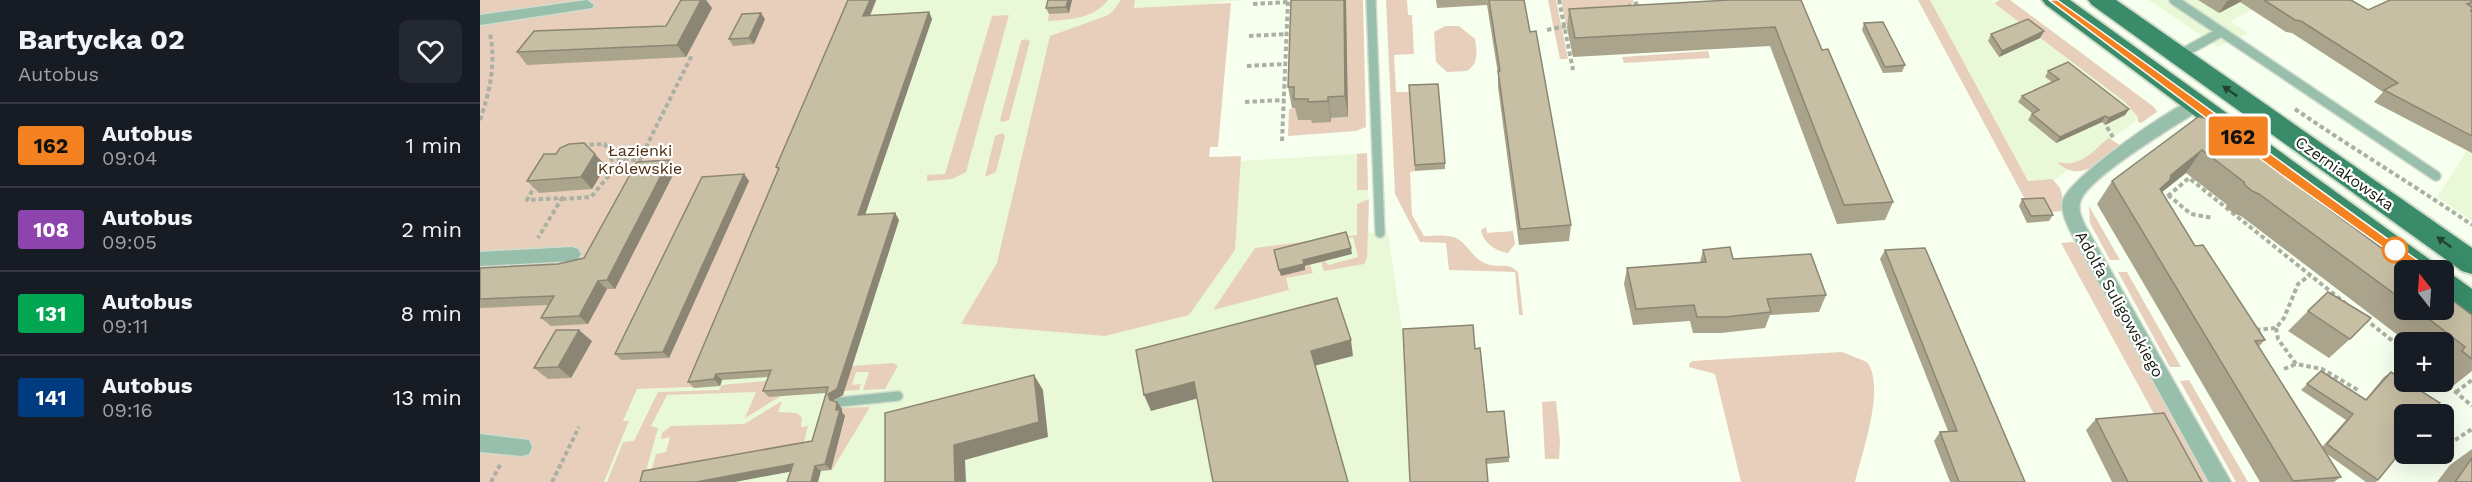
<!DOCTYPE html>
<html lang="pl">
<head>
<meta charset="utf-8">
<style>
  :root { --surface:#171b24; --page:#242831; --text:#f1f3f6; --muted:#9ea1a6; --line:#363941 }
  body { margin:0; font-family:"Work Sans",sans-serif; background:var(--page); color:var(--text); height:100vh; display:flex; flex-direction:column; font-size:22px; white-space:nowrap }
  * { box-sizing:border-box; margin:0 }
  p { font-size:20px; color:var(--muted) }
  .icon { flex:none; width:33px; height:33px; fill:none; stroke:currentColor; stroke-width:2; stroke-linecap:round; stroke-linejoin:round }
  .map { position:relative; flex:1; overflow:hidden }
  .side { display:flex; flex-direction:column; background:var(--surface); width:480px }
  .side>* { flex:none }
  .badge { padding:0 12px; border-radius:4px; font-size:21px; line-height:39px }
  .needle { width:39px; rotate:343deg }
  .tools { position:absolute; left:1914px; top:260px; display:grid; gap:12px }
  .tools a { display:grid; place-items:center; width:60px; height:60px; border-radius:9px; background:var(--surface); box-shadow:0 6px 24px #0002; font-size:30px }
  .map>.badge { position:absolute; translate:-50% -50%; box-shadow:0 0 0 3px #fff }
  .round { display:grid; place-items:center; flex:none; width:63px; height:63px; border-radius:9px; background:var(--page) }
  .summary { display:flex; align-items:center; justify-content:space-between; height:102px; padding:0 18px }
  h1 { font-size:28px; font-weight:700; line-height:45px }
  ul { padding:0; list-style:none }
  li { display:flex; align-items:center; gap:18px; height:84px; padding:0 18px; border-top:2px solid var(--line) }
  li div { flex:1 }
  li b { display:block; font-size:22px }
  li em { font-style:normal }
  li .badge { min-width:66px; font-weight:700; text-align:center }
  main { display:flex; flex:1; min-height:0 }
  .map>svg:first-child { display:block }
  .built { fill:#e9f9d7 }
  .green { fill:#e8cfbc }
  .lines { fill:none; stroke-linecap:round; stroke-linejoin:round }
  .lane-casing { stroke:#d3dbcc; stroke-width:12 }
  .street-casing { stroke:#d3dbcc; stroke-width:3 }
  .primary-casing { stroke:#d3dbcc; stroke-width:4 }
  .path { stroke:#aab1a3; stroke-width:4; stroke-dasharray:4.5 3; stroke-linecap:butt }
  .lane { stroke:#97bfac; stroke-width:9 }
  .street { fill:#97bfac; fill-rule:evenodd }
  .primary { fill:#398b69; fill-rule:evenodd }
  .wall { fill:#aba48d }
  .shaded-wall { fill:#8b8673 }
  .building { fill:#c7bfa4; stroke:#8b8673; stroke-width:1.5 }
  .oneway { fill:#234230 }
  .line { fill:#f58220; stroke:#fff; stroke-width:1.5 }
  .stop-dot { fill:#fff; stroke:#f58220; stroke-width:3 }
  .labels { text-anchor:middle; stroke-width:4.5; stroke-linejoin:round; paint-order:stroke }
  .park-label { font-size:16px; fill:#502d0e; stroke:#fff }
  .street-label { font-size:16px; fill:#171b12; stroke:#fff }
</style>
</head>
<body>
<main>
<section class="side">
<div class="summary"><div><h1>Bartycka 02</h1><p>Autobus</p></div><a class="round"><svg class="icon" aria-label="heart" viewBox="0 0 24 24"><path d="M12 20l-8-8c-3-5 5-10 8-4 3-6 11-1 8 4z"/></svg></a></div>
<ul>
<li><span class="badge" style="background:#f58220;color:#111">162</span><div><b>Autobus</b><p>09:04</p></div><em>1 min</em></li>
<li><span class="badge" style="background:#8e44ad;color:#fff">108</span><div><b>Autobus</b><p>09:05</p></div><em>2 min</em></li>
<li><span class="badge" style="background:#00a651;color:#fff">131</span><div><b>Autobus</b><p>09:11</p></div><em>8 min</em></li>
<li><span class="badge" style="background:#003b80;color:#fff">141</span><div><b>Autobus</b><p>09:16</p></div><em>13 min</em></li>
</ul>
</section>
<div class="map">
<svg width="1992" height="482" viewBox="0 0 1992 482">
  <rect width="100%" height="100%" fill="#f7ffef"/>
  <g class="built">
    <path d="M397,0H766L734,3L716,164L887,153L889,233H908L923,335L930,482H124L149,422L143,421L157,389L240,386Z"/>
    <path d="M1450,0H1510L1645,102L1658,117L1657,120L1555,194Z"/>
    <path d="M1669,0H1793L1750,21L1768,33L1738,47Z"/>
    <path d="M1902,0H1992V221L1957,197L1987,151L1894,102L1954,70L1910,5Z"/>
  </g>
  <g class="green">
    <path d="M0,0H397L240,386L157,389L143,421H149L124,482H0Z"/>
    <path d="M592,0H628C615,18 589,20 568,21L569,14Z"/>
    <path d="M641,0H655L654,8L751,3L738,147H730L729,157L761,156L755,250L709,315L625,336L481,324L517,263L570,36L626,16L632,12Z"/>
    <path d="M866,0H883L886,127L876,131L808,136L809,109L818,108L832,120L851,121V118L868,117Z"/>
    <path d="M906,0H927L928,15H932L934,54L914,55L916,92H930L935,171L930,172L932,215L944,236C956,236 973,233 982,242C990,249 995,260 1007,264C1021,269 1026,261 1038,272L1043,315H1039L1035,272L969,270L966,243L940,242L915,194Z"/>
    <path d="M1068,0H1076L1088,59H1080Z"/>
    <path d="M1081,0H1153L1154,3L1086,25Z"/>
    <path d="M1438,0H1450L1548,181L1572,179C1584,190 1583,196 1581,211L1565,213L1548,205Z"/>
    <path d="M1520,0H1530L1674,107L1677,112L1661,123L1658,122V117L1645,102L1514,3Z"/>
    <path d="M529,15L486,172L472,179L447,181V175L465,174L512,16Z"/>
    <path d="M965,26H979L995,39C997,52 999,63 987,71L967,72L956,62L954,32Z"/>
    <path d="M544,39L550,41L529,120L522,122L520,120L541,41Z"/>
    <path d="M1228,51L1230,58L1144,63L1142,57Z"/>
    <path d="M522,133L525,136L516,172L505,177L515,136Z"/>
    <path d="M1629,138L1641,146C1622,160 1601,184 1578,163C1582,162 1588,164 1592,163C1611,158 1615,148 1629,138Z"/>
    <path d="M887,153L888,190H877V154Z"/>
    <path d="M889,199L887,258L884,264L844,271L841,262L845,261L848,265L878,257L873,237L796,256L801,276L830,265L833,273L806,278L809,290L733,310L775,248L877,235V204Z"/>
    <path d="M1609,206L1640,260H1630L1610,223Z"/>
    <path d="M1006,227L1007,233L1033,231L1035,244L1028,253C1016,251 1003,243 1001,230Z"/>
    <path d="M1593,242L1598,245L1729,482H1711L1581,243Z"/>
    <path d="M1638,272H1647L1701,367H1690Z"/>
    <path d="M1362,352L1387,362C1406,387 1382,452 1375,482H1261L1235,374L1209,367V364L1212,361Z"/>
    <path d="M413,363L418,366L405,389L383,390L389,372H376L372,385L381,384L379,390L363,391L371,366Z"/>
    <path d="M295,380L289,397L301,396L265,418L276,392L187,395L171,426L178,428L163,482H127L143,442L154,441L178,392L239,390L242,385Z"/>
    <path d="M1709,380L1768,482H1756L1700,381Z"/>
    <path d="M302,401L298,412L317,413L322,418L321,427L328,426L322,450L170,477L176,454L186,452L190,437L181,439L182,433L191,426L264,424Z"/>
    <path d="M1076,401L1080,441L1079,459H1065L1062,402Z"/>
    <path d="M390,407L352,470H351L365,417L358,408Z"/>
  </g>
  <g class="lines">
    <defs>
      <g id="lane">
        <path d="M891,0L900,233"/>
        <path d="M1694,0L1956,176"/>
        <path d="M1699,55L1741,32"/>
        <path d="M360,402L418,396"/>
      </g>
      <g id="street">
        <path d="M107,0L114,5L112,8L0,25V15Z"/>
        <path d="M1717,98L1723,100L1725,104L1723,108C1698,124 1610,176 1601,200C1597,209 1602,219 1606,227L1751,482H1729L1590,231C1586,222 1580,210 1583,200C1591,177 1693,105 1717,98Z"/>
        <path d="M92,247L98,249L101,254L98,259L92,261L0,266V252Z"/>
        <path d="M0,434L49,440L52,447L49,454L42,456L0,452Z"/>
      </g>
      <g id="primary">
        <path d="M1562,0H1590L1953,262L1958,270H1924V272L1566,5Z"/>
        <path d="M1608,0H1636L1992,248V274L1982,271L1612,5Z"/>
        <path d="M1964,272L1974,276L1992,289V317L1981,314L1964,300Z"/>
      </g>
    </defs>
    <use href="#lane" class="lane-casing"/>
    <use href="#street" class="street-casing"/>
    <use href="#primary" class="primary-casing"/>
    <g class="path">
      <path d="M1079,0L1093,70"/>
      <path d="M773,4L808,2"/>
      <path d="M1147,7L1158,3"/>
      <path d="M1067,30L1091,25"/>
      <path d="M769,36L807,34"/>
      <path d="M767,66L805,64"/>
      <path d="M765,102L804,100"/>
      <path d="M1815,109C1873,149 1934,185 1992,225"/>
      <path d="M0,120C10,91 16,64 10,33"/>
      <path d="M1627,127L1634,139"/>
      <path d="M802,141L808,0"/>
      <path d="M102,145L125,144L132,160L149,159L162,162"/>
      <path d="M159,161L212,55"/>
      <path d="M56,184L47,200L82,198L58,238"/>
      <path d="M1688,195L1711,214L1733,218"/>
      <path d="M82,199L111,197L143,159"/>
      <path d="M1682,201L1709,178L1865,303"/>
      <path d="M1885,319L1924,350"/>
      <path d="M1796,328L1798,339L1816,364L1842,369L1878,390"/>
      <path d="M1776,330L1796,328L1804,318L1818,284L1830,275"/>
      <path d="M1804,369L1816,364"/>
      <path d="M1963,381L1992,406"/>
      <path d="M1976,392L1992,380"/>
      <path d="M1975,440L1992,429"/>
      <path d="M11,482L21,463"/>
      <path d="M72,482L99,427"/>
    </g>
    <use href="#lane" class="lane"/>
    <use href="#street" class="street"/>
    <use href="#primary" class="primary"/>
  </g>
  <g class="wall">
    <path d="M201,0H226L232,8L206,57L47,65L37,52L186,26Z"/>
    <path d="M568,0H592L589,13L569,14L566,8Z"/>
    <path d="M866,0L868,117L851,118V122L832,123L831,120H818L815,108H812L808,87Z"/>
    <path d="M956,0H1044L1050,32L1091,225L1089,241L1039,245L1018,87V74L1007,5L957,8Z"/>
    <path d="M1249,0L1342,50L1413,202L1405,220L1357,224L1290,46L1093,57L1087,28L1089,9Z"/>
    <path d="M1718,0H1871L1888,10L1992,0V153L1894,102L1903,92L1812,33L1806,32L1760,2L1739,13Z"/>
    <path d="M449,12L452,19L385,214L415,213L419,220L363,395L354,400V402H357L362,409V412L365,416L351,470L341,471L307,482L332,441L346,393L289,397L283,391L288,377L242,380L240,386L214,388L208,382L298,170L296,167L390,15Z"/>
    <path d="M285,19L274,44L253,46L249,39Z"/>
    <path d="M1384,23L1425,65L1422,72L1403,73L1382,30Z"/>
    <path d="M1564,31L1560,38L1519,57L1508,41L1511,34Z"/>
    <path d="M1568,71L1649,109L1645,115L1625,125L1622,122L1576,143L1548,120L1552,113L1538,102L1542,96L1572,82L1565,77Z"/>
    <path d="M929,85L965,163V169L935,171Z"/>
    <path d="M1718,117L1924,270V309H1964L1992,315V371L1973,386L1964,378V342H1927L1761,216L1754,214L1747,208L1746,204L1706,173L1682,192L1715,246L1785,340L1779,346L1842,447L1866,420L1821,390L1841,371L1885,400L1904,377L1911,372L1898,480L1896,482H1886L1847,454L1861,477L1854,482H1780L1617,204L1632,181Z"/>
    <path d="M189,160L196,169L135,289H127L108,324L71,326L61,318L68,305L0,308V268L78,264L104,258Z"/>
    <path d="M126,166L112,189L59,193L47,181Z"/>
    <path d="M264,174L269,181L189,358L141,360L135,354Z"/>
    <path d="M1542,199L1573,215L1569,221L1547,223L1539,206Z"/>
    <path d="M1223,250L1253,259L1346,295L1339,312L1290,315L1285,328L1241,333H1213L1210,321L1153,325L1144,284L1147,268L1220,262Z"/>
    <path d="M1405,250L1545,482H1470L1454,441L1460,432L1468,431L1400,259Z"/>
    <path d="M1828,311L1870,339L1849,358L1808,331Z"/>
    <path d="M112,341L91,378L68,379L54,368Z"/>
    <path d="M995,349L1007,412L1029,457V462L1006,464Z"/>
    <path d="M1616,419L1722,482H1632L1606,430Z"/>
    <path d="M1992,449V482H1957L1970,465Z"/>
  </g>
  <g class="shaded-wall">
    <path d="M221,0H226L232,8L206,57L197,45Z"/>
    <path d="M390,0H396L387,23L383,16Z"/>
    <path d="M588,0H592L589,13L586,7Z"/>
    <path d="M864,0H866L868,117L865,96Z"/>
    <path d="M1750,0H1762L1760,2L1739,13L1747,1Z"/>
    <path d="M449,12L452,19L383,221L378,215Z"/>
    <path d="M281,13L285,19L274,44L269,38Z"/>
    <path d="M1564,31L1560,38L1519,57L1522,51Z"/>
    <path d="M848,97L851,118V122L848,101Z"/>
    <path d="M1649,109L1645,115L1625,125L1629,118Z"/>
    <path d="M1625,116L1622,122L1576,143L1580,137Z"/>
    <path d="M1722,150L1706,173L1682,192L1664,211L1691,175Z"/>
    <path d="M115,154L126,166L112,189L101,177Z"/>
    <path d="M189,160L196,169L135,289L127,280Z"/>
    <path d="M264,174L269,181L189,358L183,352Z"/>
    <path d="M415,213L419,220L363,395L354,400L355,406L350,400L348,394Z"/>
    <path d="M871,248L872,254L825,266V270L801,276L799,270L823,260Z"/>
    <path d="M118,281L127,289L108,324L99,316Z"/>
    <path d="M99,330L112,341L91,378L78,367Z"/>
    <path d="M871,340L873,356L834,366L831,351Z"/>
    <path d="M236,374L242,380L240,386L234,379Z"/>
    <path d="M554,375L563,390L568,437L485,460L486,482H475L474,445Z"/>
    <path d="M714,382L719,398L671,411L664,395Z"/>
    <path d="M357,402L362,409V412L365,416L351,470L345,464L356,410Z"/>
    <path d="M313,464L319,470L255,482H216Z"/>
    <path d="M335,466L341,471L338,482H331Z"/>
  </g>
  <g class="building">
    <path d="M201,0H221L197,45L37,52L54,31L186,26Z"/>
    <path d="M368,0H390L383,16L449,12L378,215L415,213L357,389L348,394L350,400L357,402L356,410H360L345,464L335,466L331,482H307L313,464L216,482H160L163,471L332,441L348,387L283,391L291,370L236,374L234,379L208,382L299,168L296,167Z"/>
    <path d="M568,0H588L586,7L566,8Z"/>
    <path d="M811,0H864L865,96L848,97V101L828,102V99H814V87H808Z"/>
    <path d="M1009,0H1044L1050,32L1056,31L1091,225L1040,229L1018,71H1020Z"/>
    <path d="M1249,0H1321L1342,50L1348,49L1413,202L1364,205L1295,27L1095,38L1089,9Z"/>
    <path d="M1784,0H1871L1888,10L1910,0H1992V2L1987,4L1992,7V10L1990,11H1992V136L1904,90L1918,83L1821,21L1815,20Z"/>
    <path d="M281,13L269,38L249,39L262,14Z"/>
    <path d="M1548,19L1564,31L1522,51L1511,34Z"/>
    <path d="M1403,22L1425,65L1405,67L1384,23Z"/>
    <path d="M1588,62L1649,109L1629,118L1625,116L1580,137L1552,114L1559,110L1542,96L1579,79L1568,71Z"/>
    <path d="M958,84L965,163L935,165L929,85Z"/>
    <path d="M1718,117L1726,118L1931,270H1924V301L1779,194L1772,191L1765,185L1764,182L1722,150L1691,175L1690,180L1680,189L1715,246L1723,245L1785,340L1775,341L1861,477L1813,481L1632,181Z"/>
    <path d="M104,143L115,154L101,177L47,181L64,154H76L80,148L89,144Z"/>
    <path d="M189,160L127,280L118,281L99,316L61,318L74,296L0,299V268L78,264L104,258L157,162Z"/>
    <path d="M264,174L183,352L135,354L222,177Z"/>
    <path d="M1564,198L1573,215L1551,216L1542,199Z"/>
    <path d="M866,232L871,248L823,260L824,264L799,270L794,250Z"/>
    <path d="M1250,247L1253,259L1331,254L1346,295L1287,299L1291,312L1245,317H1217L1214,305L1156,309L1147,268L1226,262L1223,250Z"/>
    <path d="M1445,248L1545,482H1479L1460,432L1477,431L1405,250Z"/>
    <path d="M1848,292L1891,318L1870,339L1828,311Z"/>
    <path d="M1964,294L1992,315V359L1982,351L1985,347L1936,309H1964Z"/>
    <path d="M857,298L871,340L831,351L868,482H733L714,382L664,395L656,350Z"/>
    <path d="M993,325L995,349L1000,348L1007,412L1024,411L1029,457L1006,459L1008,482H930L923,329Z"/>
    <path d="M76,330H99L78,367L54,368Z"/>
    <path d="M1841,371L1886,400L1911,372L1960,403L1952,414H1924V448L1898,480L1847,444L1873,414L1827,384Z"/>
    <path d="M554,375L559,422L474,445L475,482H405V413Z"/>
    <path d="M1684,413L1722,482H1648L1616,419Z"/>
    <path d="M1992,458V482H1975Z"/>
  </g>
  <defs><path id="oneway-solid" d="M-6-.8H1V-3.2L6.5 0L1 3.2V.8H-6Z" transform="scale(1.5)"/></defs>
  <g class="oneway">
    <use href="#oneway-solid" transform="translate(1750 91) rotate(-145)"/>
    <use href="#oneway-solid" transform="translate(1964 242) rotate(-144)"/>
  </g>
  <path class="line" d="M1569,0H1577C1701,87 1823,179 1947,267V273H1939L1802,175Z"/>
  <circle class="stop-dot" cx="1915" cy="250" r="12"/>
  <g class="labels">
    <g class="park-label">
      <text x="160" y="156">Łazienki<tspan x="160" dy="18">Królewskie</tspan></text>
    </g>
    <g class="street-label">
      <text transform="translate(1865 173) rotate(35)" y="6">Czerniakowska</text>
      <text transform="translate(1640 304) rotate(61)" y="6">Adolfa Suligowskiego</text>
    </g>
  </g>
</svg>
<div class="tools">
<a><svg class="needle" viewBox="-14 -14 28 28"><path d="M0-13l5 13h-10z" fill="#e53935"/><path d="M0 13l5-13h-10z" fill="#9ea1a6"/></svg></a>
<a>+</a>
<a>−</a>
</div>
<b class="badge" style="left:1758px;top:136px;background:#f58220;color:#111">162</b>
</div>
</main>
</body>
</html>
